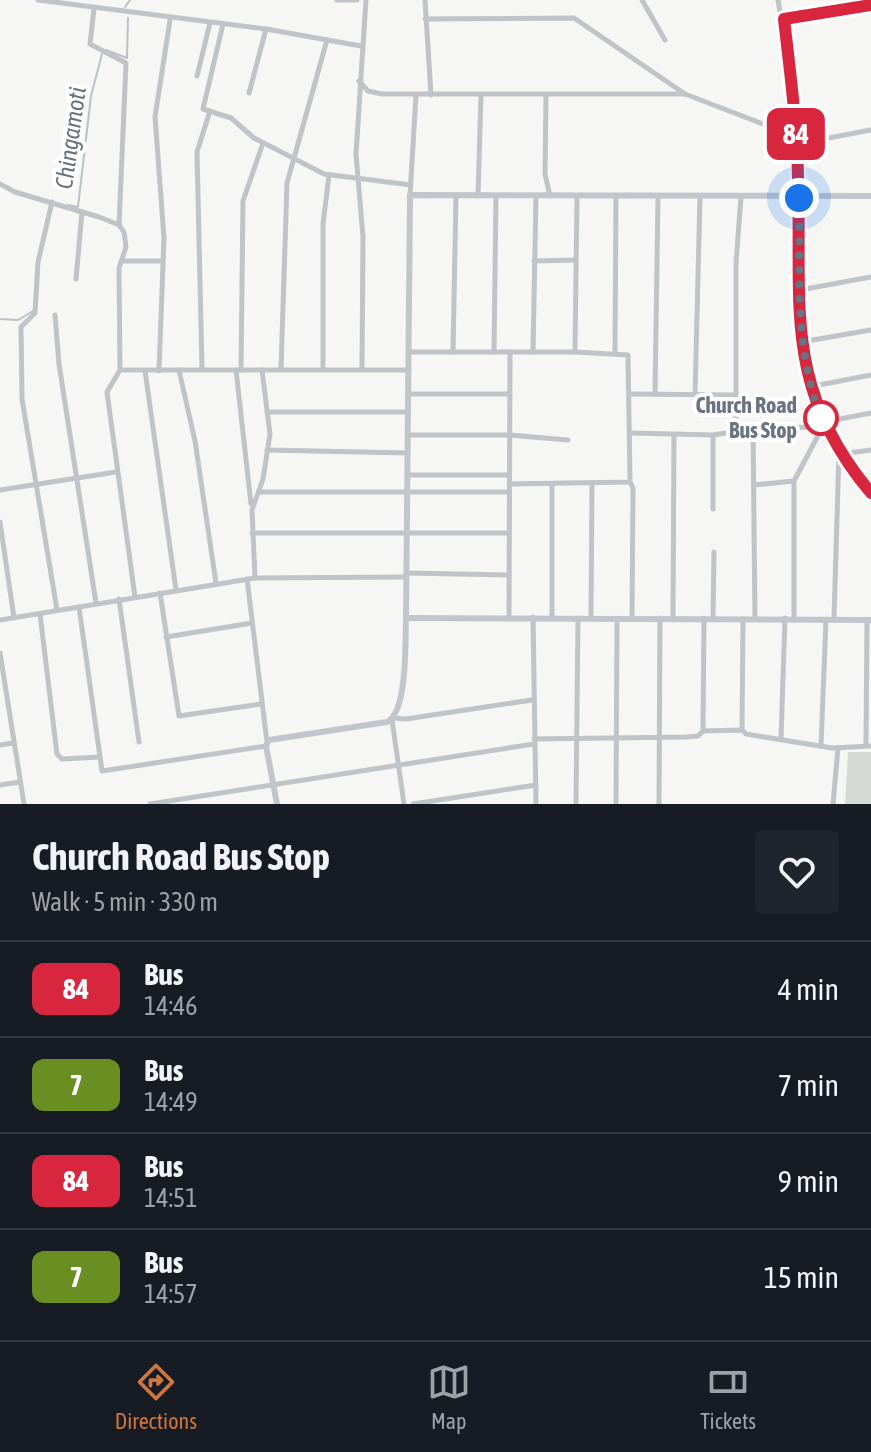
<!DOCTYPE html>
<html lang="en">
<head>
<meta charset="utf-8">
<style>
  :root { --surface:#171b24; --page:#20242c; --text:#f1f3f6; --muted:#9ea1a6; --line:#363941; --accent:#cf773c }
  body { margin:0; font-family:"Asap Condensed",sans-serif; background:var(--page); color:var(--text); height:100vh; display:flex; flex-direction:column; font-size:30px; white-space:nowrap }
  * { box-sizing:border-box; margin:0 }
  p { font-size:26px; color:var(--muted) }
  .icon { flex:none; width:44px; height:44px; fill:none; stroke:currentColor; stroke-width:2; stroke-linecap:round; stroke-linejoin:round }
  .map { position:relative; height:804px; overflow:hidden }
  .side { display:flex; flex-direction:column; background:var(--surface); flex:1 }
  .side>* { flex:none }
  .badge { padding:0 16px; border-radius:12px; font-size:28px; line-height:52px }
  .you { position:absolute; width:40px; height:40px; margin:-20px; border:6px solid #fff; border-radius:50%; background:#1a73e8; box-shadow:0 0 0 12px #1a73e833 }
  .map>.badge { position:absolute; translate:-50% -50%; box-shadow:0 0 0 4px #fff }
  .round { display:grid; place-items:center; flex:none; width:84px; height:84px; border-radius:8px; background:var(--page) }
  .overview { display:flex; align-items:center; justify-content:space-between; height:136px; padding:0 32px }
  h1 { font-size:38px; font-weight:700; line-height:60px }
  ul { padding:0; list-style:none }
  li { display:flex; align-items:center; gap:24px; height:96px; padding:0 32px; border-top:2px solid var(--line) }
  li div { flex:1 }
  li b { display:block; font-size:30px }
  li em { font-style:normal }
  li .badge { min-width:88px; font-weight:700; text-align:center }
  .tab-bar { display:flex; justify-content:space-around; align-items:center; height:112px; border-top:2px solid var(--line); background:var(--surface); font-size:22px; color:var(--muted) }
  .tab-bar a { display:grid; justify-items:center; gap:4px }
  .tab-bar .current { color:var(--accent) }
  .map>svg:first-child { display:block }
  .green { fill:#d5dbd4 }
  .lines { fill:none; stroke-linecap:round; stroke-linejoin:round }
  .stream { stroke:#bac1c7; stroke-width:2 }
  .minor { stroke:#c0c3c7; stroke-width:5 }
  .major { stroke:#c2c6cc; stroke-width:6 }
  .line-casing { stroke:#fff; stroke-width:18 }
  .line { stroke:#d7263d; stroke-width:12 }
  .walk { stroke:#697382; stroke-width:8; stroke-dasharray:0 14.4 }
  .stop-dot { fill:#fff; stroke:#d7263d; stroke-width:4 }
  .labels { text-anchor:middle; stroke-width:8; stroke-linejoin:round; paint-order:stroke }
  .stop-label { font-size:22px; font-weight:bold; fill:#697382; stroke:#fff; text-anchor:end }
  .water-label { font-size:24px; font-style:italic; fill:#65737e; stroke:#fff }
</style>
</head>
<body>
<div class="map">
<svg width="871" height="804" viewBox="0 0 871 804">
  <rect width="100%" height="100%" fill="#f6f7f4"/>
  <path class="green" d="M848,752H871V804H845Z"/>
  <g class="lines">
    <g class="stream">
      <path d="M125,7L130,0"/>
      <path d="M106,50L127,58L128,18"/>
      <path d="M68,205L78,207L91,96L102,54"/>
      <path d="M0,319L18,320L33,311"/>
    </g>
    <g class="minor">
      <path d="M38,0L266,29L361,46"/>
      <path d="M337,0H357"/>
      <path d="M425,0L431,95"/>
      <path d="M642,0L665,40"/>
      <path d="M778,0L793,86L799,197"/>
      <path d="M94,9L90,44L126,63L119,225"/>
      <path d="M425,19L574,18L685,94"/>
      <path d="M784,19L871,5"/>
      <path d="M223,24L203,109L231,118L254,138L324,174L411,185"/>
      <path d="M197,76L210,23"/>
      <path d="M359,81L368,91L382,94H685L797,137"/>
      <path d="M249,93L266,29"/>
      <path d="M546,95L545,174L550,196"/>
      <path d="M797,144L871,130"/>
      <path d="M0,184L15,192L99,217L119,225L124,232L126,247L119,268L120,370"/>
      <path d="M410,195L416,95"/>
      <path d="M478,196L481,95"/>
      <path d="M52,202L38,262L35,313L21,327L22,399L57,610"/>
      <path d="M123,261H162"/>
      <path d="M534,261L575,260"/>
      <path d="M76,279L82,212"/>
      <path d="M800,290L871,277"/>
      <path d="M55,315L59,364L96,603"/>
      <path d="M801,342L871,330"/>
      <path d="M409,352H575L628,355L630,482L509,484"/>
      <path d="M453,352L456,196"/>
      <path d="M494,352L496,196"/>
      <path d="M533,352L536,196"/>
      <path d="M575,352L577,196"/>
      <path d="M615,353L616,196"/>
      <path d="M323,368V224L329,175"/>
      <path d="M202,369L197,152L210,111"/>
      <path d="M281,369L287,183L327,40"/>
      <path d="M362,369L363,237L356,154L366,0"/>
      <path d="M179,370L195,441L216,583"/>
      <path d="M236,370L251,504"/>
      <path d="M241,370L243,201L263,143"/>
      <path d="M145,371L176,590"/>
      <path d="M159,371L164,238L155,117L170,20"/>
      <path d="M809,387L871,375"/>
      <path d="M408,394H509"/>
      <path d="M630,394L735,395"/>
      <path d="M655,394L658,197"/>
      <path d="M695,395L700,197"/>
      <path d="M267,412H408"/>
      <path d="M824,422L871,413"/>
      <path d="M753,428L755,618"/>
      <path d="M736,432V263L741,197"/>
      <path d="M630,433L713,435L759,428L825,427"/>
      <path d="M408,435H509L568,440"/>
      <path d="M267,450L408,453"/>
      <path d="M842,454L871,450"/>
      <path d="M408,475H509"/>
      <path d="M630,482L633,488L632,618"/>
      <path d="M552,484V617"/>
      <path d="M754,485L794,481L822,428"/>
      <path d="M0,490L116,472"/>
      <path d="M259,492H509"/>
      <path d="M713,509V435"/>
      <path d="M0,522L14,618"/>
      <path d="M252,533H509"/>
      <path d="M406,573L509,575"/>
      <path d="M255,578L252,510L263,479L270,434L262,370"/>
      <path d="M247,579L267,742"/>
      <path d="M160,593L179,716L261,704"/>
      <path d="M135,597L107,392L120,370H409"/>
      <path d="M119,599L139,742"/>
      <path d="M79,607L102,771L266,746"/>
      <path d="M40,614L57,754L62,759L100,757"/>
      <path d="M509,617L510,352"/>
      <path d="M533,617L536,804"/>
      <path d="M591,618L592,483"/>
      <path d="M673,618L674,434"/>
      <path d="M713,618L714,552"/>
      <path d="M794,618V481"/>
      <path d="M834,619L839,451"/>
      <path d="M0,620L255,578L406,577"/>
      <path d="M166,637L252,623"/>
      <path d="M0,653L24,804"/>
      <path d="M394,718L406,719L532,700"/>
      <path d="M392,720L404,804"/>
      <path d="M742,730L743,619"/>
      <path d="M703,731L704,618"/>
      <path d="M534,739L687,737L698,736L703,731L742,730L746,734L832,748L871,746"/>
      <path d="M781,739L785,618"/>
      <path d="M0,745L13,743"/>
      <path d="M866,745L867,620"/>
      <path d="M821,746L826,620"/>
      <path d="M0,785L20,782"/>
      <path d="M150,804L534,744"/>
      <path d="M413,804L536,785"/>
      <path d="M576,804L578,618"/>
      <path d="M616,804L617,619"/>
      <path d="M659,804L660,618"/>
      <path d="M833,804L838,748"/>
    </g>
    <g class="major">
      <path d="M799,198C802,321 785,392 871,493"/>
      <path d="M406,618L871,620"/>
      <path d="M277,804L266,746L269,740L387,722C408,712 405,640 406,618L410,195L871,196"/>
    </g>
  </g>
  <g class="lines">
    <defs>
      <path id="line" d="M871,5L784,19C790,72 797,123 798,177C802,305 782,387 871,493"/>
    </defs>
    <use href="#line" class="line-casing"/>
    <use href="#line" class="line"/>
    <path class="walk" d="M799,198C801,276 793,343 821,418"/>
  </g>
  <circle class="stop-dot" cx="821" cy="418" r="16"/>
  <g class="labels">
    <g class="stop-label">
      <text x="797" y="413">Church Road<tspan x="797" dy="25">Bus Stop</tspan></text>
    </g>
    <g class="water-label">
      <text transform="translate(71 138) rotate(-82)" y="8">Chingamoti</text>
    </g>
  </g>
</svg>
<div class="you" style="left:799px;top:198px"></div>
<b class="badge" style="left:796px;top:134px;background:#d7263d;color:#fff">84</b>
</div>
<section class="side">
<div class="overview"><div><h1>Church Road Bus Stop</h1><p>Walk · 5 min · 330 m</p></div><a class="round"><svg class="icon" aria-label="heart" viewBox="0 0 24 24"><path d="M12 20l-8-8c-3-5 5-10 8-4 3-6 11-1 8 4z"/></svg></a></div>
<ul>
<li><span class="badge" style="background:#d7263d;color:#fff">84</span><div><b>Bus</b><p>14:46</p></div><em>4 min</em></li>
<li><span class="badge" style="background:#6b8e23;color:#fff">7</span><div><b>Bus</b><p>14:49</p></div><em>7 min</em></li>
<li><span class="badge" style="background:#d7263d;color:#fff">84</span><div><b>Bus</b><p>14:51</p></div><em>9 min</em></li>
<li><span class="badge" style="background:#6b8e23;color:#fff">7</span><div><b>Bus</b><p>14:57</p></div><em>15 min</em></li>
</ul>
</section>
<nav class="tab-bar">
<a class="current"><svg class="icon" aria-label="directions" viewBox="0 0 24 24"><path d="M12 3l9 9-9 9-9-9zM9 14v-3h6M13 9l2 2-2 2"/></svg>Directions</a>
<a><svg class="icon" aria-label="map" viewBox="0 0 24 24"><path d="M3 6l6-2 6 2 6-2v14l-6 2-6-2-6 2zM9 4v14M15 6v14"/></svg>Map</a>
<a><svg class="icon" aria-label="tickets" viewBox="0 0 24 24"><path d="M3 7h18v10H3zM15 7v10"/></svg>Tickets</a>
</nav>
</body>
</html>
